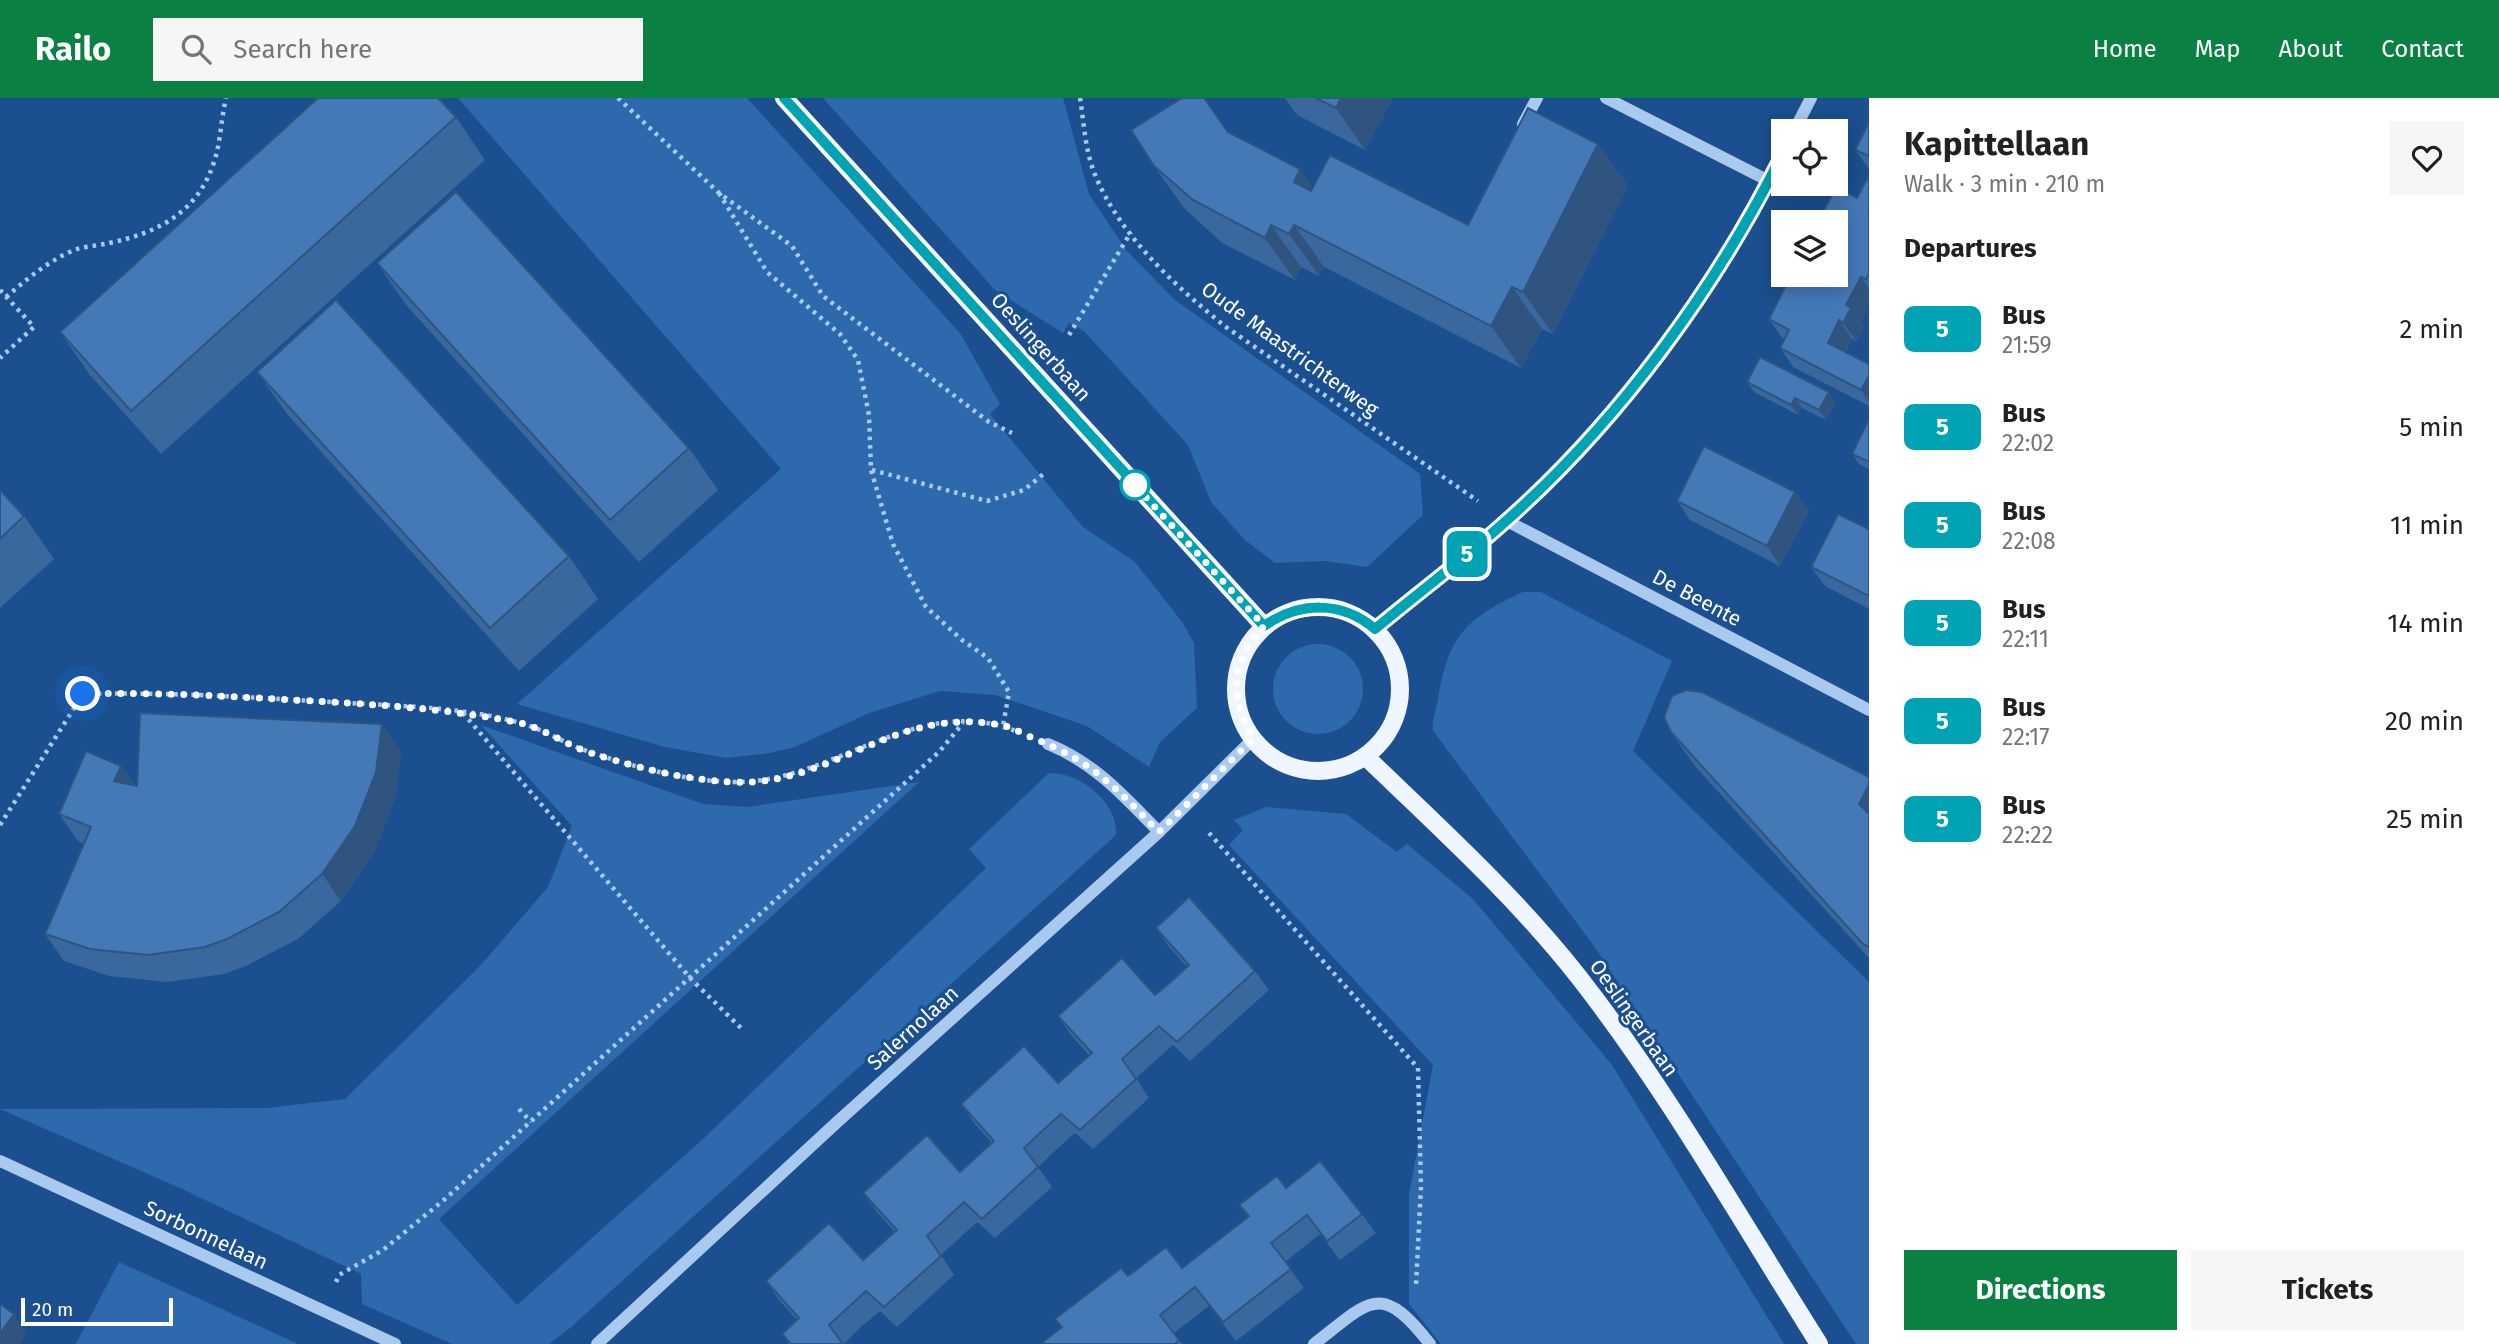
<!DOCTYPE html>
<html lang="en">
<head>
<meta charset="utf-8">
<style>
  :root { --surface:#fff; --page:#f6f6f6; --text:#202124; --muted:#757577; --accent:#0b8043 }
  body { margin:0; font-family:"Fira Sans",sans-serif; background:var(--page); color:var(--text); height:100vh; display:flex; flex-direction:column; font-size:26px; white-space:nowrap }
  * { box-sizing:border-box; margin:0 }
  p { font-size:23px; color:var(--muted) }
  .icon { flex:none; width:38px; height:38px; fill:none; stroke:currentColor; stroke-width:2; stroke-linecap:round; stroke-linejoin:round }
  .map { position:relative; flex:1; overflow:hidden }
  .side { display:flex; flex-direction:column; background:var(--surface); width:630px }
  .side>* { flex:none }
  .badge { padding:0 14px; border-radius:10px; font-size:24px; line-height:46px }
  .controls { position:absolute; left:1771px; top:21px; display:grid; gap:14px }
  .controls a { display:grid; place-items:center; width:77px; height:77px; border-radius:0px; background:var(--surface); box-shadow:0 4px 18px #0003; font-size:35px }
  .scale { position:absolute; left:21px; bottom:18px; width:152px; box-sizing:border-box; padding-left:7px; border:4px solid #fff; border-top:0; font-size:19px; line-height:24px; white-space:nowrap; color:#fff; -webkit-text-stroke:5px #1b4f8f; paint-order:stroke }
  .you { position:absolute; width:35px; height:35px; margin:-18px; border:5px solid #fff; border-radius:50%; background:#1a73e8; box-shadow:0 0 0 10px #1a73e833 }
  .map>.badge { position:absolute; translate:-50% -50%; box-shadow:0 0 0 4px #fff }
  h2 { padding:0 35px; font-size:26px; line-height:63px }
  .round { display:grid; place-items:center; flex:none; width:74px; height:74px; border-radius:0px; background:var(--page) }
  .headline { display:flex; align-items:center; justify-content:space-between; height:119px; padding:0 35px }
  h1 { font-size:33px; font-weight:700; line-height:52px }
  .cta { display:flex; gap:14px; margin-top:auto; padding:14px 35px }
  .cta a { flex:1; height:80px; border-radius:0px; background:var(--accent); color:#fff; font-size:28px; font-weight:700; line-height:80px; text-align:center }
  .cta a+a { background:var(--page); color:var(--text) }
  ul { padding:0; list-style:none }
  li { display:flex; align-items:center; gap:21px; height:98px; padding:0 35px }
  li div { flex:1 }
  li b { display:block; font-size:26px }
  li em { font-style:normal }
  li .badge { min-width:77px; font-weight:700; text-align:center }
  header { display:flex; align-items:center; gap:42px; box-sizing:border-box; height:98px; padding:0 35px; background:var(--accent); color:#fff }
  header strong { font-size:33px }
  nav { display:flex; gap:38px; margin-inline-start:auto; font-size:24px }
  .search { width:490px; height:63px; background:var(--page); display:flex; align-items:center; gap:18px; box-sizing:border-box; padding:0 24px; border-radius:0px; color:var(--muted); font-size:26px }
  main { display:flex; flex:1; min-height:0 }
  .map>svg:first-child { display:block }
  .green { fill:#2e69ad }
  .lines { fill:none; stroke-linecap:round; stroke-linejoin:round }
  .path { stroke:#a9c9ee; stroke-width:4.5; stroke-dasharray:3.5 5; stroke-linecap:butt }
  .minor { stroke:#a9c9ee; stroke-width:12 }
  .major { stroke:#f0f6ff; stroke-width:18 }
  .wall { fill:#3a679d }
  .shaded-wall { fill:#305480 }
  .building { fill:#4478b7; stroke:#305480; stroke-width:2 }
  .line-casing { stroke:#fff; stroke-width:16 }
  .line { stroke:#00a3b4; stroke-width:10 }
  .walk { stroke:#fff; stroke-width:7; stroke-dasharray:0 12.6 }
  .stop-dot { fill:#fff; stroke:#00a3b4; stroke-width:3.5 }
  .labels { text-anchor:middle; stroke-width:6; stroke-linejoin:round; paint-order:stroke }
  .street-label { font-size:21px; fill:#fff; stroke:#1b4f8f }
</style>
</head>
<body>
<header>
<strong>Railo</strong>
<div class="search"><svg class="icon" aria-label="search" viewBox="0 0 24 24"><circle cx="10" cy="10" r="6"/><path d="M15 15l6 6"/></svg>Search here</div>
<nav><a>Home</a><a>Map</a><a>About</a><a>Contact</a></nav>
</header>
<main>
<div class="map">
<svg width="1869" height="1246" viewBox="0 0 1869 1246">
  <rect width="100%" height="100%" fill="#1b4f8f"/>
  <g class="green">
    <path d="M458,0H747L960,235L1000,306L990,316L1083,429L1135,464L1183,525L1194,545L1197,610L1160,644L1149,669L1087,628L995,597L940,593L869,615L795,649L770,655L726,660L665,649L517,606L781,371Z"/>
    <path d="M823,0H1063L1089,96L1127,153L1175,202L1420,376L1423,417L1367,469L1325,463L1275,465L1245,442L1211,404L1188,347L1084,233L1069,225L1063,235L996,193Z"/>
    <path d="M1523,494H1541L1672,563L1633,653L1869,884V1246H1856L1594,848L1433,633C1432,621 1436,613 1438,601C1449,537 1465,521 1523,494Z"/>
    <circle cx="1318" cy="591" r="45"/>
    <path d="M481,627L703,706L747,709L919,684L439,1121L517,1207L704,1040L986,770L969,751L1049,675C1080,674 1119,705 1116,737L570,1230L549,1246H452L362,1206L361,1176L182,1091L0,1011L267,1010L345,1001L481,867L548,789L572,728Z"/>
    <path d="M1266,709L1346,716L1397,754L1407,746L1473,801L1612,967L1784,1246H1441L1409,1206V1096L1433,967L1229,747L1243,732L1234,722Z"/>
    <path d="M119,1164L298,1246H76Z"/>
  </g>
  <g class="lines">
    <g class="path">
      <path d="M618,0L719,95L792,148L823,198L989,324L1012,335"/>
      <path d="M1080,0C1084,25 1085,51 1094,74C1118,136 1175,188 1226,229L1478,403"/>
      <path d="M719,95L767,174L840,236L858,262L869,317L871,372L893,446L926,509L962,542L988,560L1009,594L1003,628"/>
      <path d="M0,192L34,229L0,260"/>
      <path d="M6,199C27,181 47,164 72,153C83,148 97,148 109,145C158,135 198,114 214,64C221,43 221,21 226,0"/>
      <path d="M1069,237L1131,134"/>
      <path d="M872,372L987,403L1024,392L1046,374"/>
      <path d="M463,615L691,881L742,931"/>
      <path d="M0,727L83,596C166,594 248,599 331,604C394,608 463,608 524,626C546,633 566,646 587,653C634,669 688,684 737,684C835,684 921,591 1020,635"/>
      <path d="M1209,735L1418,970L1421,1089L1416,1187"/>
      <path d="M519,1011L531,1024"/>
      <path d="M336,1184L339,1177L383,1152L445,1101L939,654L963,625"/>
    </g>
    <g class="minor">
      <path d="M1606,0L1769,83"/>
      <path d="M1523,26L1537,0"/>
      <path d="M1794,33L1811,0"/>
      <path d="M1507,423L1869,612"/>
      <path d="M1375,531C1418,496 1464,461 1506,423C1619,322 1716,190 1783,55"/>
      <path d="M1048,646C1095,665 1124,698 1159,734"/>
      <path d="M0,1063L395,1246"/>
      <path d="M597,1246L835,1026L1159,734L1253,641"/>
      <path d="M1314,1246C1370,1203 1380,1182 1430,1246"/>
    </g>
    <g class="major">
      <path d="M784,0L1264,528"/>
      <circle cx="1318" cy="591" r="82"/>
      <path d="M1365,658C1439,729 1515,798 1578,878C1668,993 1741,1123 1819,1246"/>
    </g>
  </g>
  <g class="wall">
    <path d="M1285,0H1393L1365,52L1297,17Z"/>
    <path d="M456,19L485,62L161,356L90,277L60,234Z"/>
    <path d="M1869,24V71L1855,52Z"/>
    <path d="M1228,34L1313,90L1468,127L1598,46L1628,88L1553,236L1542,231L1521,270L1324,169L1319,178L1301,169L1295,182L1222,145L1184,110L1154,68Z"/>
    <path d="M1869,77V207L1861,224L1864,229L1857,244L1852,241L1846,254L1869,266V308L1793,269L1780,250L1784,241L1782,240L1769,221L1857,100Z"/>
    <path d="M377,165L689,350L718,392L639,464L406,207Z"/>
    <path d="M257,274L569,458L598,501L519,573L287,316Z"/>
    <path d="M1747,284L1836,304L1826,322L1802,310L1798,317L1754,294Z"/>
    <path d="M1869,321V371L1859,366L1852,356Z"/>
    <path d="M0,392L24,418L54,461L0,510Z"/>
    <path d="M1795,394L1809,413L1780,468L1690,422L1677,403Z"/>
    <path d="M1869,431V511L1825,488L1811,469Z"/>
    <path d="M382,626L401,653L395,701L374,755L341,803L298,841L246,868L224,876L167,884L109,878L64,863L45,836L84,746L78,743L59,716L121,668L135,687L137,688Z"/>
    <path d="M1671,634L1869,679V860L1694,667Z"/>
    <path d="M1156,830L1255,873L1269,892L1190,963L1173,947L1136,980L1149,1000L1093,1051L1075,1035L1056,1052L1038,1069L1052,1089L995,1140L977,1124L941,1157L954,1177L897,1229L880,1213L861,1229L844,1246H787L788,1245L782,1236L797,1222L779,1202L766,1183L863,1162L895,1134L877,1114L863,1095L960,1074L992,1045L974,1025L961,1006L1058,985L1089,957L1071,937L1058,918L1155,897L1187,869L1169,849Z"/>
    <path d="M1286,1090L1362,1116L1376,1135L1340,1162L1320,1136L1285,1164L1304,1190L1236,1243L1209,1208L1174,1235L1182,1246H1044L1061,1230L1055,1221L1128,1178L1182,1170L1248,1119L1239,1107Z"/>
  </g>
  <g class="shaded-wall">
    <path d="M1341,0H1393L1365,52L1336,10Z"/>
    <path d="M1598,46L1628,88L1553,236L1523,194Z"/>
    <path d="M1300,71L1330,113L1294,84Z"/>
    <path d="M1271,127L1301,169L1295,182L1265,140Z"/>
    <path d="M1294,127L1324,169L1319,178L1289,136Z"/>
    <path d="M1861,179L1869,191V207L1861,224L1864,229L1857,244L1843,225L1846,207Z"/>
    <path d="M1512,189L1542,231L1521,270L1491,228Z"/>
    <path d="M1839,222L1852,241L1842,264L1828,245Z"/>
    <path d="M1869,278V303L1861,292Z"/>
    <path d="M1829,294L1836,304L1826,322L1819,312Z"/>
    <path d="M1795,300L1802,310L1798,317L1791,307Z"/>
    <path d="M1795,394L1809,413L1780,468L1767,448Z"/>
    <path d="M382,626L401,653L395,701L374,755L341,803L322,776Z"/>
    <path d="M121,668L140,695L114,683Z"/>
    <path d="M1869,687V720L1859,706Z"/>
    <path d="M14,1216L27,1235L20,1246H0V1236Z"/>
  </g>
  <g class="building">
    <path d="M318,0H438L456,19L131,313L60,234Z"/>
    <path d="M1182,0H1204L1228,34L1300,71L1294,84L1311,93L1330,57L1468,127L1528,10L1598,46L1523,194L1512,189L1491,228L1294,127L1289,136L1271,127L1265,140L1193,102L1154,68L1131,32Z"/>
    <path d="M1316,0H1341L1336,10Z"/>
    <path d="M1869,24V58L1855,52Z"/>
    <path d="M1869,77V175L1866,181L1861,179L1846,207L1851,210L1843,225L1839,222L1828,245L1869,266V278L1861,292L1780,250L1789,232L1769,221L1791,177H1836V124H1818L1836,89L1857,100Z"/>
    <path d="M456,94L689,350L610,422L377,165Z"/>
    <path d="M336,202L569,458L490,530L257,274Z"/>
    <path d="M1760,259L1829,294L1819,312L1795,300L1791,307L1747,284Z"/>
    <path d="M1869,321V364L1852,356Z"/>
    <path d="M1704,348L1795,394L1767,448L1677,403Z"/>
    <path d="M0,392L24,418L0,441Z"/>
    <path d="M1838,416L1869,431V498L1811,469Z"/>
    <path d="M1686,592L1702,594L1869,679V687L1859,706L1869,716V849L1863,846L1671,634L1664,619L1672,598Z"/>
    <path d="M140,615L382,626L376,674L355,728L322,776L279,814L227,841L205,849L148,857L90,851L45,836L91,729L59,716L86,653L121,668L114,683L137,688Z"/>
    <path d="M1189,799L1255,873L1177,944L1159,928L1122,961L1136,981L1080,1032L1061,1016L1042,1033L1024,1050L1038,1069L982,1121L964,1104L927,1138L941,1158L884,1209L866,1193L829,1227L843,1246H791L782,1236L799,1220L766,1183L829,1125L863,1162L897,1132L863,1095L927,1037L960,1074L994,1043L961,1006L1024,948L1058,985L1092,955L1058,918L1122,860L1155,897L1173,882L1189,867L1156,830Z"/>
    <path d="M1320,1063L1362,1116L1327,1143L1307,1117L1271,1145L1291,1171L1223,1224L1195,1189L1160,1217L1179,1242L1175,1246H1044L1043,1244L1062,1229L1055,1221L1121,1170L1128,1178L1166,1149L1182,1170L1249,1118L1239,1107L1277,1078L1286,1090Z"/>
    <path d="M0,1206L14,1216L0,1236Z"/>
  </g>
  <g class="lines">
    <defs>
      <path id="line" d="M784,0L1264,528C1299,504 1341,502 1375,531C1418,495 1464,461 1506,423C1619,323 1716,190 1783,55"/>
    </defs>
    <use href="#line" class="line-casing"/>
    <use href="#line" class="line"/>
    <path class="walk" d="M83,596C153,594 223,598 293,602C370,606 445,610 520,625C543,630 565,646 588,654C634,669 684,682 733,684C833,689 892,607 1001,627C1012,629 1023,636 1033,640C1093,664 1115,689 1159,734L1253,641C1230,598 1229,566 1264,528L1131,383L1135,387"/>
  </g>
  <circle class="stop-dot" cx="1135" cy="387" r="14"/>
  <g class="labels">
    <g class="street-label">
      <text transform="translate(1041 249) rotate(48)" y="7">Oeslingerbaan</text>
      <text transform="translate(1290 251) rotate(36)" y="7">Oude Maastrichterweg</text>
      <text transform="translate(1697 500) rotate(28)" y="7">De Beente</text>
      <text transform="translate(1634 920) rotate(55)" y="7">Oeslingerbaan</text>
      <text transform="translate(913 930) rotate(-42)" y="7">Salernolaan</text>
      <text transform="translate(206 1137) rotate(25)" y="7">Sorbonnelaan</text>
    </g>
  </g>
</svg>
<div class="controls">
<a><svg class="icon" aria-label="locate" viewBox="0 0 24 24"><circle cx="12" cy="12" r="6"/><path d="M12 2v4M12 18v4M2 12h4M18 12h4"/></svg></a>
<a><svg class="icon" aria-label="layers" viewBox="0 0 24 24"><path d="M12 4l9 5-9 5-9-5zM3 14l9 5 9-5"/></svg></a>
</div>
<div class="scale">20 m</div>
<div class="you" style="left:83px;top:596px"></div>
<b class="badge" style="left:1467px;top:456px;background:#00a3b4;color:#fff">5</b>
</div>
<section class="side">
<div class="headline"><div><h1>Kapittellaan</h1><p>Walk · 3 min · 210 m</p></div><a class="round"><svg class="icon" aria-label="heart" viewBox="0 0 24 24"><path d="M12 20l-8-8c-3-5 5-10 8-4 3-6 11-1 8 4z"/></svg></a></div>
<h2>Departures</h2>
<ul>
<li><span class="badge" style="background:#00a3b4;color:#fff">5</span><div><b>Bus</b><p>21:59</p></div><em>2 min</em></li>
<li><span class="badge" style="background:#00a3b4;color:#fff">5</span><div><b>Bus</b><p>22:02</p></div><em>5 min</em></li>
<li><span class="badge" style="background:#00a3b4;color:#fff">5</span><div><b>Bus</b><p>22:08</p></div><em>11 min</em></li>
<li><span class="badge" style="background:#00a3b4;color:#fff">5</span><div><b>Bus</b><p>22:11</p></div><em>14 min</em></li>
<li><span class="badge" style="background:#00a3b4;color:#fff">5</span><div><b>Bus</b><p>22:17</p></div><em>20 min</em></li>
<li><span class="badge" style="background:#00a3b4;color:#fff">5</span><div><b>Bus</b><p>22:22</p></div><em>25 min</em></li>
</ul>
<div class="cta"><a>Directions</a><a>Tickets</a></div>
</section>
</main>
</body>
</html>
